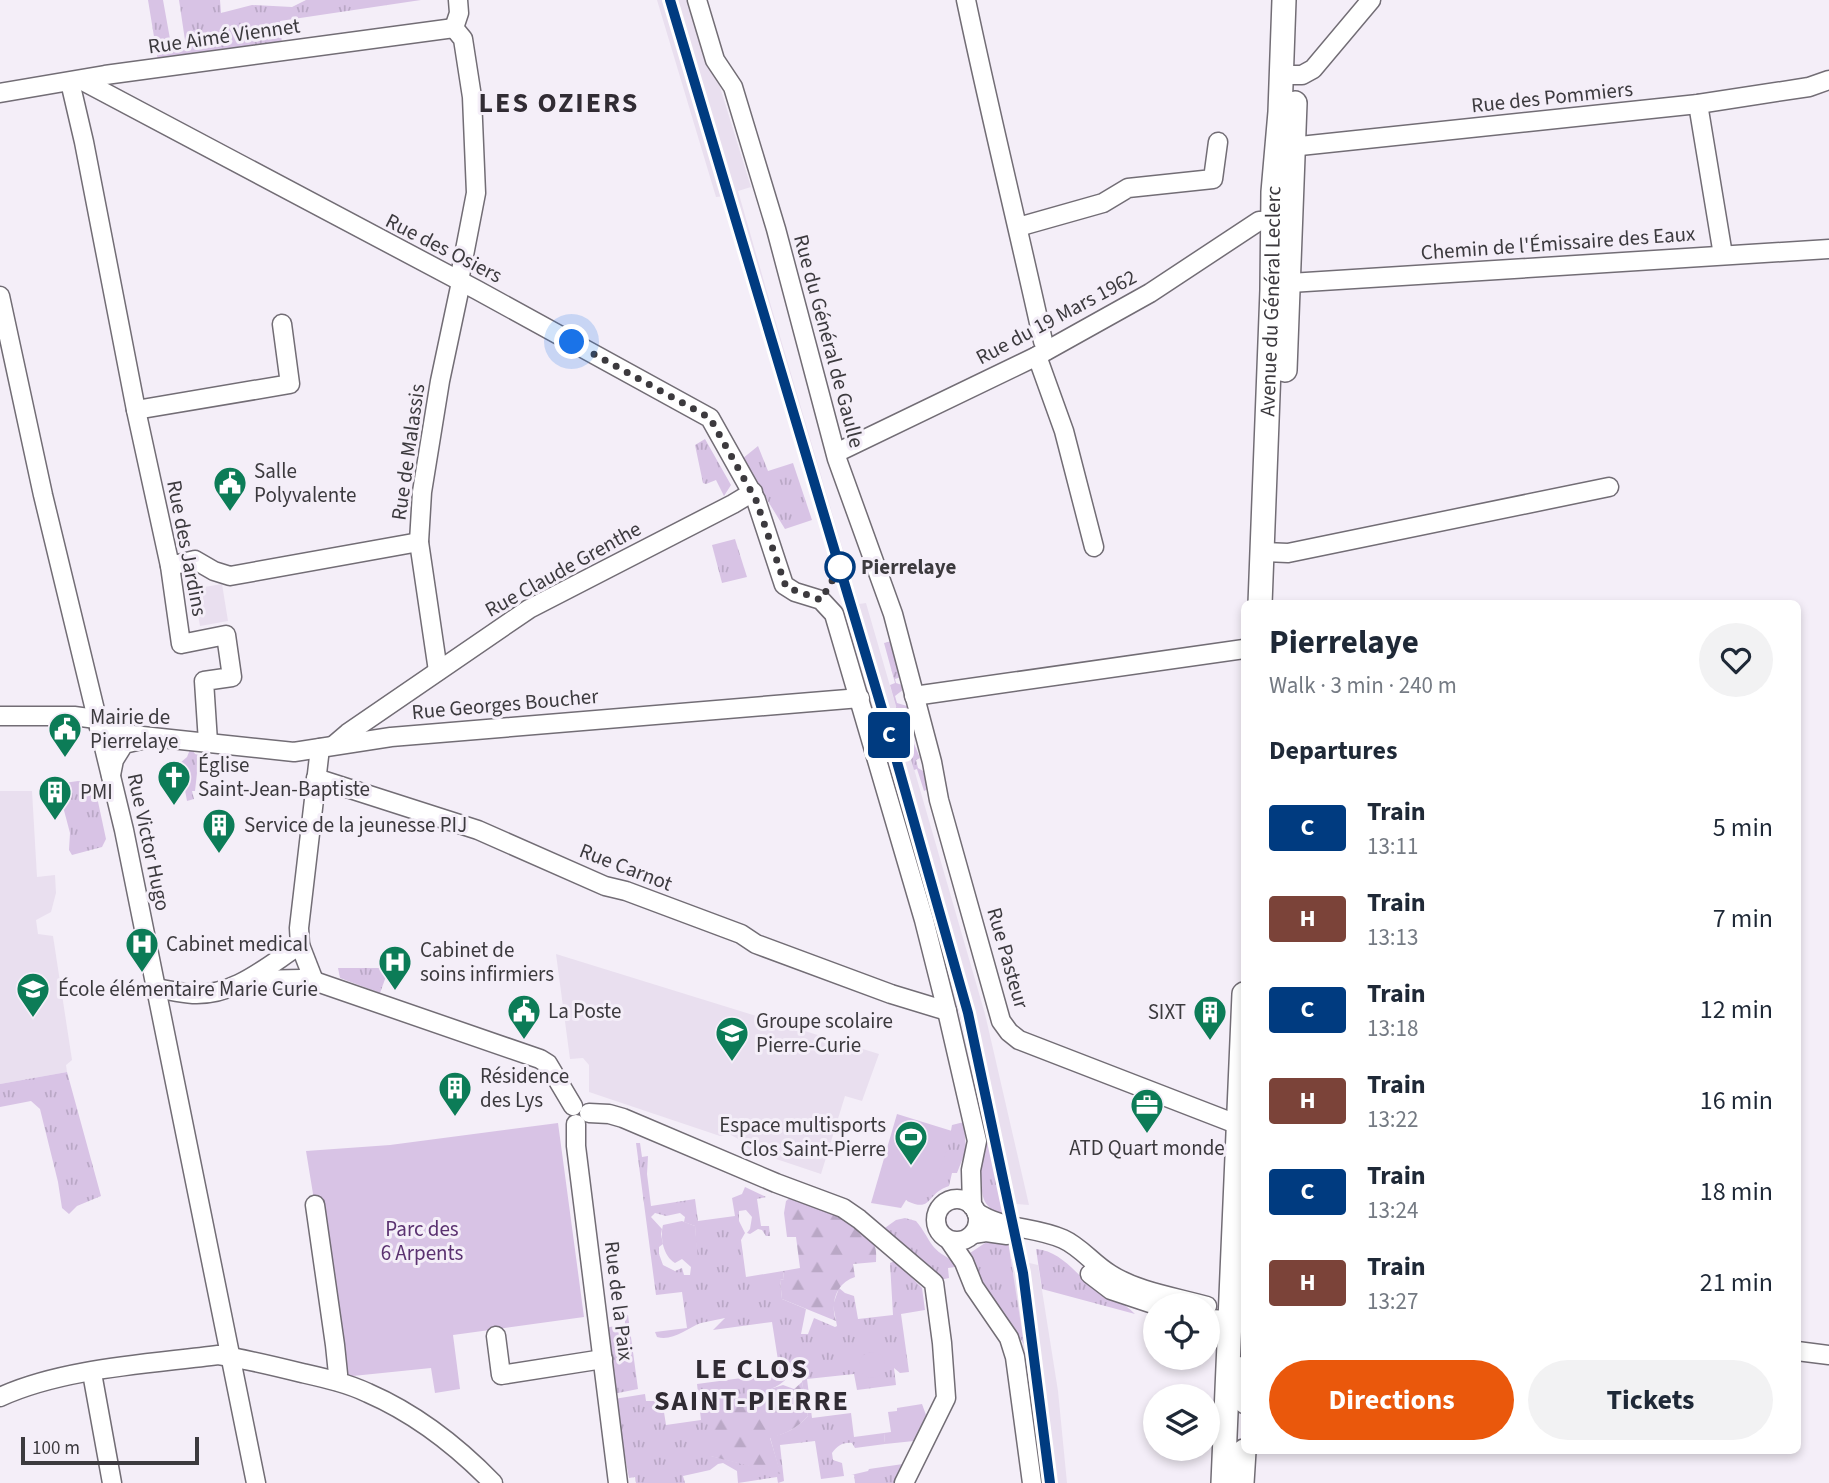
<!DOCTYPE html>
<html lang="en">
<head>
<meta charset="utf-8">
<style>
  :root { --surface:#fff; --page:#f2f2f3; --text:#1f2937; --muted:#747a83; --accent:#ea580c }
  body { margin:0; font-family:"Source Sans 3",sans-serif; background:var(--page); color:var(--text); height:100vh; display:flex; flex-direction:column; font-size:26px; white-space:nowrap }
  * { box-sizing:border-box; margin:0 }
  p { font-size:23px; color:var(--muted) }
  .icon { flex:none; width:38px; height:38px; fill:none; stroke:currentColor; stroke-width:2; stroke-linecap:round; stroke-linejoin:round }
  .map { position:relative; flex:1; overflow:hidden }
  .panel { position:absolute; left:1241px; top:600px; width:560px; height:854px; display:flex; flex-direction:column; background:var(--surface); border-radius:10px; box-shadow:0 4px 10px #0003 }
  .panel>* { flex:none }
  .badge { padding:0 14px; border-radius:5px; font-size:24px; line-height:46px }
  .fabs { position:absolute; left:1143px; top:1293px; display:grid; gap:14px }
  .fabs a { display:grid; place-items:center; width:77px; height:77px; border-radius:50%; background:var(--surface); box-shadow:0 4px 10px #0003; font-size:35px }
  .scale { position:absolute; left:21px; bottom:18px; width:178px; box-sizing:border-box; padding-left:7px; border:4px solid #3c3a3e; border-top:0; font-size:19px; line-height:24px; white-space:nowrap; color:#3c3a3e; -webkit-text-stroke:5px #f4eef8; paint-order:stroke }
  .you { position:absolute; width:35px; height:35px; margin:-18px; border:5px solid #fff; border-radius:50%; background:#1a73e8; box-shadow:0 0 0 10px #1a73e833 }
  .map>.badge { position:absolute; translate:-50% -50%; box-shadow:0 0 0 4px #fff }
  h2 { padding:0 28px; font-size:26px; line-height:63px }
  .round { display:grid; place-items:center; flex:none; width:74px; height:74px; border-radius:37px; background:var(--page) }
  .overview { display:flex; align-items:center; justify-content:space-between; height:119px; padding:0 28px }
  h1 { font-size:33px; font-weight:700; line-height:52px }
  .cta { display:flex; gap:14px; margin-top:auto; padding:14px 28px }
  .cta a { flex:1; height:80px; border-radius:42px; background:var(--accent); color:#fff; font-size:28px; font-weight:700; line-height:80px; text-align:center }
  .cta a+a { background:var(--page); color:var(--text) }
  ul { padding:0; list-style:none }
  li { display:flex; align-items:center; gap:21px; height:91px; padding:0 28px }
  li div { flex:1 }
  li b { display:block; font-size:26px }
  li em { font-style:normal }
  li .badge { min-width:77px; font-weight:700; text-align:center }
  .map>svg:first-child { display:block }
  .built { fill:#e9dfef }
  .grass { fill:url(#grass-tufts); fill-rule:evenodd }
  .forest { fill:url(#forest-firs) }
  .green { fill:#d8c3e5 }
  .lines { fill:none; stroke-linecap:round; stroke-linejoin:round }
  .minor-casing { stroke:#726d75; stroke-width:21 }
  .major-casing { stroke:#726d75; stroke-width:26 }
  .minor { stroke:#fff; stroke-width:18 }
  .major { stroke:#fff; stroke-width:23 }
  .rail-casing { stroke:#88848a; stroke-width:6 }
  .rail { stroke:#f4eef8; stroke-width:3.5; stroke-dasharray:10; stroke-linecap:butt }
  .line-casing { stroke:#fff; stroke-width:16 }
  .line { stroke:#003b80; stroke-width:10 }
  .walk { stroke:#3c3a3e; stroke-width:7; stroke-dasharray:0 12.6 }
  .stop-dot { fill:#fff; stroke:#003b80; stroke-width:3.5 }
  .labels { text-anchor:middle; stroke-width:6; stroke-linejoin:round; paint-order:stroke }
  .street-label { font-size:21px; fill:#3c3a3e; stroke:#f4eef8 }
  .poi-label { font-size:21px; fill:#3c3a3e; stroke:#f4eef8; text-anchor:start }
  .stop-label { font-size:21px; font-weight:bold; fill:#3c3a3e; stroke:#f4eef8; text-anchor:start }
  .park-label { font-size:21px; fill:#5a3170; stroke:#f4eef8 }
  .district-label { font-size:28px; font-weight:bold; letter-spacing:2px; fill:#312c34; stroke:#f4eef8 }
</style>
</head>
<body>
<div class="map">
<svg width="1829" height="1483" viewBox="0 0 1829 1483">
  <defs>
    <pattern id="grass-tufts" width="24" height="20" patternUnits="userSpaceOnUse" patternTransform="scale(1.75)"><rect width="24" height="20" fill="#d8c3e5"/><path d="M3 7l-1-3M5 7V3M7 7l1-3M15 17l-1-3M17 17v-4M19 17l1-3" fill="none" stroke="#baa8c6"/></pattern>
    <pattern id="forest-firs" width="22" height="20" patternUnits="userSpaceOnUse" patternTransform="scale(1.75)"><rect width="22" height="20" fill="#d8c3e5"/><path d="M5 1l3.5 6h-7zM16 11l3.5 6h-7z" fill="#baa8c6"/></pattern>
  </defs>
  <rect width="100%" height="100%" fill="#f4eef8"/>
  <g class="built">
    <path d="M657,0H693L751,187L738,191L771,306L859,604L866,603L985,1014L1029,1205L1001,1203L975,1076L943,950L845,613V609L849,608L725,196L716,197Z"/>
    <path d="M222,584L228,621L200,626L198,615L194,616L191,600L195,599L193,589Z"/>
    <path d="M0,791H32L37,877L55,875L56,893L51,912L36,920L38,934L53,936L72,1060L66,1065L67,1072L0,1084Z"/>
    <path d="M556,954L879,1054L862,1101L845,1096L821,1174L749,1150L742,1141L729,1134L720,1136L589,1092V1065L583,1058L570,1059Z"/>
    <path d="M1011,1259L1038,1265L1058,1391L1067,1483H1041Z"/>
  </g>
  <g class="grass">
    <path d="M148,0H163L172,50L186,47L179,0H220L221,13L252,5L292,7L306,0H421L280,21L282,45L158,61Z"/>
    <path d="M705,439L731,485L724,496L716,480L706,484L703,483L695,445Z"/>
    <path d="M758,446L768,471L793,463L812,520L785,529L742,459Z"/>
    <path d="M735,539L747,577L722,583L712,545Z"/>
    <path d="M892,641L901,677L895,679L896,683L902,685L904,689L895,696L897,703L907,706L909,714L902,721L904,726L911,728L914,737L912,739L920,758L916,760L918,768L923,771L928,789L924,791L917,769L914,770L890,685L895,683L884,643Z"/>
    <path d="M191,747L195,754L199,755L195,791H192L194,799L187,801L180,763L187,757Z"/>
    <path d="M78,781L94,783L106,839L102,847L72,855L69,850L70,833L57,784Z"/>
    <path d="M338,968H389L380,993L340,978Z"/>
    <path d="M67,1072L101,1196L77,1206L69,1214L62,1208L58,1182L40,1109L31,1101L0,1107V1084Z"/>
    <path d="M964,1122L966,1150L957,1173H952L949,1186C925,1194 933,1213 907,1201L911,1187L950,1136L952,1125Z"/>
    <path d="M986,1129L1004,1219C990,1208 981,1204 982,1185L978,1181Z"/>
    <path d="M636,1143H640L642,1157L648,1156L647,1174L651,1206L695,1199L698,1221L735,1216L732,1198L742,1194L745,1187L766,1197L757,1199L761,1226H769L770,1236H766L762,1230L758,1229L750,1234L747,1233L750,1229L752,1217L746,1210L739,1211V1221L745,1233L741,1240L746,1277L783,1271L784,1279L780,1280L782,1299L806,1309L801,1334H808L814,1318L835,1327L837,1326L833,1305L839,1288L845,1293L854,1296L858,1319L893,1315L890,1263L895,1261L922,1288L925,1310L901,1314L909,1372L900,1373L894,1368L896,1385L857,1390L854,1374L807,1379L812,1418L851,1413L854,1437L884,1433L885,1444L855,1448L852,1443C843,1442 837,1446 832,1453L833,1460L842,1463L844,1476L821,1479L815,1441L780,1445L784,1481L778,1483L777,1477L738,1483L737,1471L723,1463L718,1464L710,1470L683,1476L685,1483H636L635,1477L629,1478L614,1399L645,1394L646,1401H655L654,1394L661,1393L666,1425L701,1420L697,1384L780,1373L772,1322L713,1330L725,1318C717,1320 709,1321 701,1323C687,1328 672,1342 657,1337L655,1332L687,1328L682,1292L656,1295ZM655,1213L666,1216L680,1213L685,1217L684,1222L695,1226L697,1259H682L691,1267L690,1275H684L682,1268L675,1271L663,1265L659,1254V1247L663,1244L661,1234L662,1229L651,1217ZM794,1368L803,1373L802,1382L808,1416C797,1428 786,1434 770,1437L780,1473L711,1456L729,1395C756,1393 780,1394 794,1368Z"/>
    <path d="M905,1218L916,1221C931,1239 928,1248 952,1260L955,1267L948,1268L949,1278L931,1282L882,1230L896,1220Z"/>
    <path d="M988,1241H1008L1024,1344L973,1271L970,1253Z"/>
    <path d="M1036,1249C1063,1251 1077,1277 1098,1291C1111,1300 1124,1302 1135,1314L1042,1289Z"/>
    <path d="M628,1315L638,1389L613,1394L605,1328L625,1324V1316Z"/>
    <path d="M903,1464L894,1483H855L854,1474L851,1475L868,1471L869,1469Z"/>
  </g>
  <g class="forest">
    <path d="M792,1196C816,1206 861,1220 874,1245C877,1250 876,1257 876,1262L853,1264L855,1277C836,1283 830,1303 836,1321L782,1299L780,1280L784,1279L783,1271L800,1268L796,1237H787L784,1213L786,1201Z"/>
    <path d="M802,1382L808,1416C797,1428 786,1434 770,1438L781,1474L710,1456L709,1440L725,1394L757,1393L783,1385L794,1389Z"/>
  </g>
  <g class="green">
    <path d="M897,1114L952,1131C944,1162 938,1183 911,1202L906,1200L901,1208L871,1203Z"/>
    <path d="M558,1123L584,1317L453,1335L460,1389L435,1393L431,1368L343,1377L306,1151L390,1145Z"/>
    <path d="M682,1221L695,1226L698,1259H682L675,1263C663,1256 660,1237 663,1225Z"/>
    <circle cx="872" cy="1365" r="13"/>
    <path d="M922,1404L926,1415L914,1441L885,1444L884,1433L891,1432L888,1412L897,1411V1408Z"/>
  </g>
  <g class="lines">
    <defs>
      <g id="minor">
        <path d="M458,0L459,13L454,28L463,39L472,97L476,193L459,281"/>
        <path d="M697,0L715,60L733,87L776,229L837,459L893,614L932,762L939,800L1001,1021L1009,1032L1019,1040L1244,1127"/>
        <path d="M966,0C990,114 1018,227 1043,341L1047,350"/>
        <path d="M1281,75H1302L1313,69L1371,0"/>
        <path d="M81,80L477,290L710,418L756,500L784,585L795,592L821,600L834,614L924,920L947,1011L977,1141L971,1170L972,1206"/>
        <path d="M70,82L84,142L136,410L170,566L181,644L226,635L232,677L204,681L208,742"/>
        <path d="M0,93L105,75L454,28"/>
        <path d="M1698,104L1723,255"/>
        <path d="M1281,148L1698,104L1809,87L1829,80"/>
        <path d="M1018,227L1103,203L1128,188L1213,179L1218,142"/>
        <path d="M1290,283L1829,249"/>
        <path d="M0,296L43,495L124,830L256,1483"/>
        <path d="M1037,356L1064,431L1094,547"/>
        <path d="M136,410L290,384L282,324"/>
        <path d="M836,453L1037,356L1150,293L1259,221L1283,220"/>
        <path d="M1262,552L1288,553L1609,487"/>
        <path d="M170,566L195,560L214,571L230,576L419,542"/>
        <path d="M438,671L419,542L422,492L440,381L461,282"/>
        <path d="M914,696L1244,649"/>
        <path d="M0,716H74L96,719"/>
        <path d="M99,728L114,733L294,752L391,737L860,698"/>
        <path d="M334,745L348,733L529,609L733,504L753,492"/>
        <path d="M111,775L114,760L124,744L145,739"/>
        <path d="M316,778L478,830L605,886L626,891L741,934L756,944L891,994L947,1011"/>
        <path d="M300,945L314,981"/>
        <path d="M249,980L301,979L314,981L540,1059L548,1064L573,1106"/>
        <path d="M155,988C168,990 181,993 193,994C235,996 267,966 300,945L299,928L320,748"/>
        <path d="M589,1113L609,1114L623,1118L776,1183L843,1208L859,1219L934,1283L942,1343L946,1398L904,1483"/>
        <path d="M576,1124V1146L618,1483"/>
        <circle cx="957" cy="1220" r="21"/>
        <path d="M315,1205L335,1345L338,1374L336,1381"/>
        <path d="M976,1212C1002,1230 1034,1226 1063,1239C1081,1247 1093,1264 1110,1274C1138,1292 1175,1297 1207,1306"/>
        <path d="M973,1234L986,1232L1007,1235"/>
        <path d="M949,1240L964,1262L974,1287L1009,1338L1015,1357L1032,1483"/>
        <path d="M1090,1274L1111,1290L1159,1306"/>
        <path d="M1208,1319L1230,1320"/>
        <path d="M496,1336L501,1375L603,1359"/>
        <path d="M1797,1351L1829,1355"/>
        <path d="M1239,1366L1238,1388L1244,1404"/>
        <path d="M92,1373L112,1483"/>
        <path d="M0,1397C63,1368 149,1364 218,1355C246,1359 274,1366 302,1373C324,1378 347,1383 368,1393C414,1413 458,1447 493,1483"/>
      </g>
      <g id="major">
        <path d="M1285,370L1295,103"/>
        <path id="s1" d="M1260,604L1272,290L1273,192L1280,112L1284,0"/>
        <path d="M1223,1483L1244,994"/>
        <path d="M1242,1483L1244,1451"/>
      </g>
    </defs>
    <use href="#minor" class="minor-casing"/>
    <use href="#major" class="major-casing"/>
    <use href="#minor" class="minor"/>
    <use href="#major" class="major"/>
    <defs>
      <path id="rail" d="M670,0L882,709L968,1013L1023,1273L1050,1483"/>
    </defs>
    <use href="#rail" class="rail-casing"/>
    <use href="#rail" class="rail"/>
  </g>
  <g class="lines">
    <defs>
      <path id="line" d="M670,0L882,709L968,1013L1023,1273L1050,1483"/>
    </defs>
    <use href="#line" class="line-casing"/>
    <use href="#line" class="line"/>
    <path class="walk" d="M572,342L710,418L756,500L786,587L821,600L840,567"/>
  </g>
  <defs>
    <symbol id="civic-pin" viewBox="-11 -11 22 30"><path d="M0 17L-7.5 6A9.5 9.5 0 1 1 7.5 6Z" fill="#0c7c57" stroke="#f4eef8"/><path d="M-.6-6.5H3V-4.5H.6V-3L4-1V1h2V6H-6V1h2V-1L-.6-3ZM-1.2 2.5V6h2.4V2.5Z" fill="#fff"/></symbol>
    <symbol id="church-pin" viewBox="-11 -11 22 30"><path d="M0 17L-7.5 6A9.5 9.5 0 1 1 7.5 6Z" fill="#0c7c57" stroke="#f4eef8"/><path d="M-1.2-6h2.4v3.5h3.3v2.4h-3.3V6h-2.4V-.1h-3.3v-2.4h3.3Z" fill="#fff"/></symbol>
    <symbol id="building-pin" viewBox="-11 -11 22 30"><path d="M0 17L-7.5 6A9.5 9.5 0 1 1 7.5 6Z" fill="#0c7c57" stroke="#f4eef8"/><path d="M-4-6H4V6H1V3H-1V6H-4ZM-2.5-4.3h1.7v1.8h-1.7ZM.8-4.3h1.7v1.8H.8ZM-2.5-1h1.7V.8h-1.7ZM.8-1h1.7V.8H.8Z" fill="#fff"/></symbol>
    <symbol id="hospital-pin" viewBox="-11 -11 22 30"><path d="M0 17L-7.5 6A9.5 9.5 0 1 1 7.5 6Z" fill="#0c7c57" stroke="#f4eef8"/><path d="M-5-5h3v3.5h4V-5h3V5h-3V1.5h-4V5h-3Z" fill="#fff"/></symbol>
    <symbol id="school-pin" viewBox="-11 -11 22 30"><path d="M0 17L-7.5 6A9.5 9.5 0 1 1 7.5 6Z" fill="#0c7c57" stroke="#f4eef8"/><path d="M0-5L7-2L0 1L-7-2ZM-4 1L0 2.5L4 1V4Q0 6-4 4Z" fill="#fff"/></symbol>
    <symbol id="office-pin" viewBox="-11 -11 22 30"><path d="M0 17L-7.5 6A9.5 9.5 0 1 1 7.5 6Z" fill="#0c7c57" stroke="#f4eef8"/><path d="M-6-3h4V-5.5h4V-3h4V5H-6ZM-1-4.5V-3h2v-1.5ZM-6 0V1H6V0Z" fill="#fff"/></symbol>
    <symbol id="stadium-pin" viewBox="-11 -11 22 30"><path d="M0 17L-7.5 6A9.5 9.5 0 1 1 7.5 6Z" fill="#0c7c57" stroke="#f4eef8"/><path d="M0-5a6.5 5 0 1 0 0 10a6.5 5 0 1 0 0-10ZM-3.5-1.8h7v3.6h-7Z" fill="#fff"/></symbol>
  </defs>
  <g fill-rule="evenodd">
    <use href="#civic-pin" x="211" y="464" width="38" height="52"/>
    <use href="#civic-pin" x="46" y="710" width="38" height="52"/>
    <use href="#church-pin" x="155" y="758" width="38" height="52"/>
    <use href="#building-pin" x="36" y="773" width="38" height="52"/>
    <use href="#building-pin" x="200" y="806" width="38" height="52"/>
    <use href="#hospital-pin" x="123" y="925" width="38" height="52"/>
    <use href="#hospital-pin" x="376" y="943" width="38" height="52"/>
    <use href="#school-pin" x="14" y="970" width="38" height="52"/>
    <use href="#civic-pin" x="505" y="992" width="38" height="52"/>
    <use href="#building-pin" x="1191" y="993" width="38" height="52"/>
    <use href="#school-pin" x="713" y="1014" width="38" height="52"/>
    <use href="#building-pin" x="436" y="1069" width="38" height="52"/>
    <use href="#office-pin" x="1128" y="1086" width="38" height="52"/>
    <use href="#stadium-pin" x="892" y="1118" width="38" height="52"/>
  </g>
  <circle class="stop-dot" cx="840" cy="567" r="14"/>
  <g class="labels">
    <g class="street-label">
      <text transform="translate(224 36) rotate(-8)" y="7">Rue Aimé Viennet</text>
      <text transform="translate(1552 97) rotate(-6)" y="7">Rue des Pommiers</text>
      <text transform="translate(1558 243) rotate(-4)" y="7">Chemin de l'Émissaire des Eaux</text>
      <text transform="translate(444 248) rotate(27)" y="7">Rue des Osiers</text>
      <text dy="7" stroke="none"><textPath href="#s1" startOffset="303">Avenue du Général Leclerc</textPath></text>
      <text transform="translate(1056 317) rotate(-28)" y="7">Rue du 19 Mars 1962</text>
      <text transform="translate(829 341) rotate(75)" y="7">Rue du Général de Gaulle</text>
      <text transform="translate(408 452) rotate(-82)" y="7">Rue de Malassis</text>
      <text transform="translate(187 548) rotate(79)" y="7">Rue des Jardins</text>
      <text transform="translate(563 569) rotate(-29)" y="7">Rue Claude Grenthe</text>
      <text transform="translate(505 704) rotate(-5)" y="7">Rue Georges Boucher</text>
      <text transform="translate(149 842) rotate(78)" y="7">Rue Victor Hugo</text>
      <text transform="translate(626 867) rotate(21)" y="7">Rue Carnot</text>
      <text transform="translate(1008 958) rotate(74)" y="7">Rue Pasteur</text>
      <text transform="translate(619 1301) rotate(83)" y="7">Rue de la Paix</text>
    </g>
    <g class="poi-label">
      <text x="254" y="478">Salle<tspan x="254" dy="24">Polyvalente</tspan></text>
      <text x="90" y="724">Mairie de<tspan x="90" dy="24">Pierrelaye</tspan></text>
      <text x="198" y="772">Église<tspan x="198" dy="24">Saint-Jean-Baptiste</tspan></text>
      <text x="80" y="799">PMI</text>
      <text x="244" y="832">Service de la jeunesse PIJ</text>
      <text x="166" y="951">Cabinet medical</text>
      <text x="420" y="957">Cabinet de<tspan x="420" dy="24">soins infirmiers</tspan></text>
      <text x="58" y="996">École élémentaire Marie Curie</text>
      <text x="548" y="1018">La Poste</text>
      <text x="1186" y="1019" text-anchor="end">SIXT</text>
      <text x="756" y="1028">Groupe scolaire<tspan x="756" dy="24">Pierre-Curie</tspan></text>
      <text x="480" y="1083">Résidence<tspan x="480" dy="24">des Lys</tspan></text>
      <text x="886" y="1132" text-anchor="end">Espace multisports<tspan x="886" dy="24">Clos Saint-Pierre</tspan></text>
      <text x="1147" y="1155" text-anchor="middle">ATD Quart monde</text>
    </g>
    <g class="stop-label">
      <text x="861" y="574">Pierrelaye</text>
    </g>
    <g class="park-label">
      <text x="422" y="1236">Parc des<tspan x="422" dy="24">6 Arpents</tspan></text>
    </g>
    <g class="district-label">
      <text x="559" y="112">LES OZIERS</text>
      <text x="752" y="1378">LE CLOS<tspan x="752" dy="32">SAINT-PIERRE</tspan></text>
    </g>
  </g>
</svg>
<div class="fabs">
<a><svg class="icon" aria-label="locate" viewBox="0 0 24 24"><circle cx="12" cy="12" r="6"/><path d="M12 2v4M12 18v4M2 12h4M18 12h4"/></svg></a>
<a><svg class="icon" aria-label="layers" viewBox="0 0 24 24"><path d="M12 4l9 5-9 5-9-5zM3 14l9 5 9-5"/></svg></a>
</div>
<div class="scale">100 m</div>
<div class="you" style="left:572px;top:342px"></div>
<b class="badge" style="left:889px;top:735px;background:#003b80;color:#fff">C</b>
<section class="panel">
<div class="overview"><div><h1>Pierrelaye</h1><p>Walk · 3 min · 240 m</p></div><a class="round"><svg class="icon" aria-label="heart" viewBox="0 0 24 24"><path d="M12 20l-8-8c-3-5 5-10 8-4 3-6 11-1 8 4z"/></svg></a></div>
<h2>Departures</h2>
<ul>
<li><span class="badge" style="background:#003b80;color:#fff">C</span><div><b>Train</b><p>13:11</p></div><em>5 min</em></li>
<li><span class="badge" style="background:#7b4339;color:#fff">H</span><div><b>Train</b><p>13:13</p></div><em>7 min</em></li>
<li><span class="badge" style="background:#003b80;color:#fff">C</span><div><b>Train</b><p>13:18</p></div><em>12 min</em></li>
<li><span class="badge" style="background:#7b4339;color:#fff">H</span><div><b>Train</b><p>13:22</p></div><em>16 min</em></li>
<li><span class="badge" style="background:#003b80;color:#fff">C</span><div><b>Train</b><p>13:24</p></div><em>18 min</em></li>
<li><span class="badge" style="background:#7b4339;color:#fff">H</span><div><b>Train</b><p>13:27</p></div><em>21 min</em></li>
</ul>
<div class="cta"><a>Directions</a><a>Tickets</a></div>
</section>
</div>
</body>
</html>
